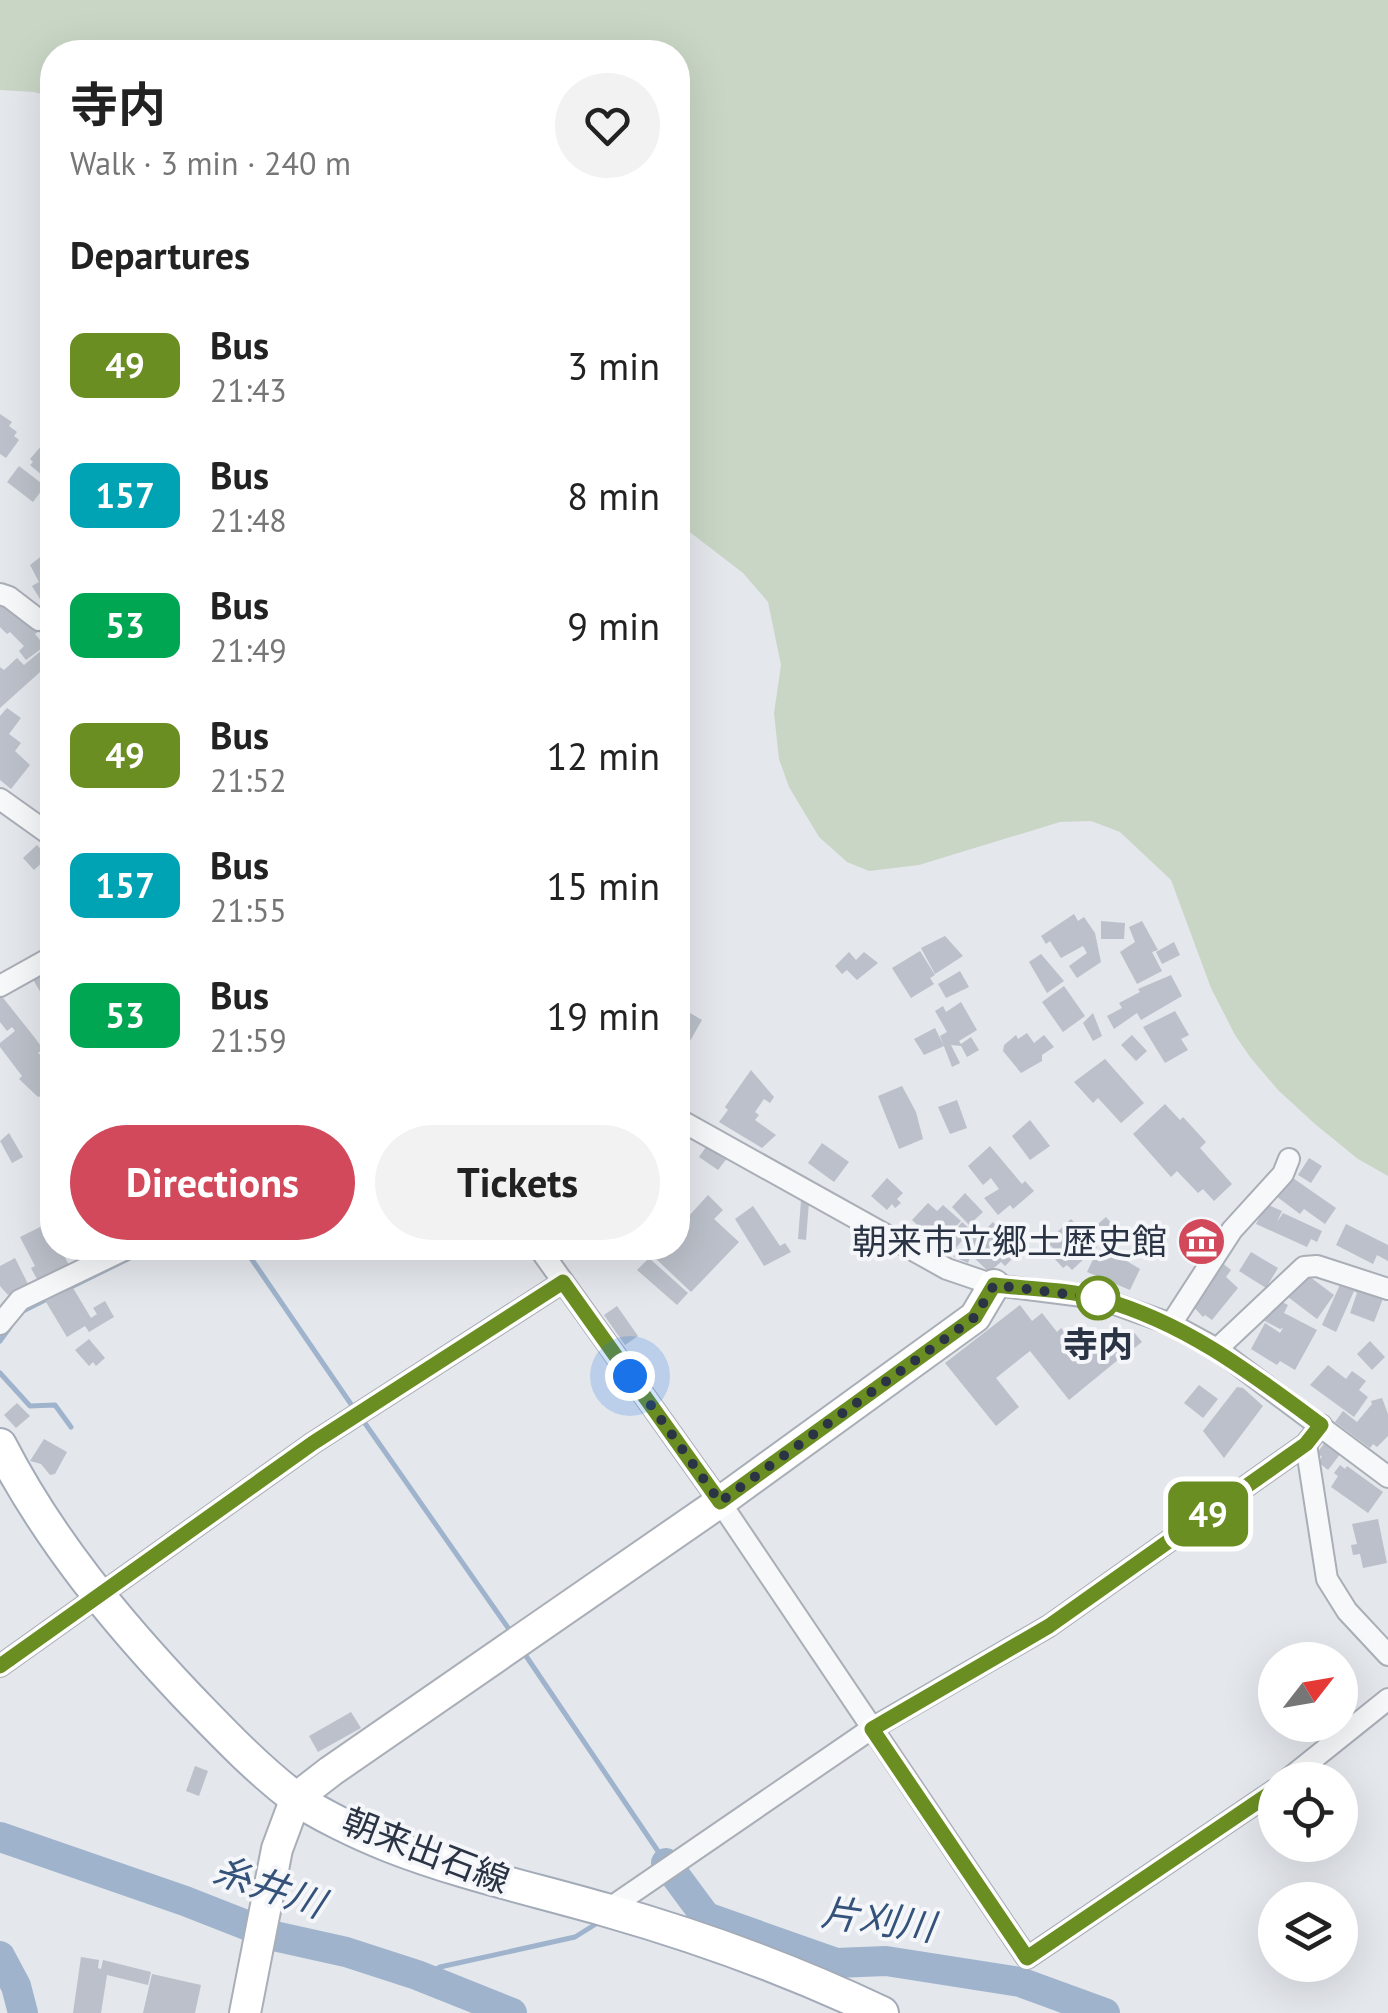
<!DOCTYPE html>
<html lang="en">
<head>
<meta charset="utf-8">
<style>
  :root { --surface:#fff; --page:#f2f2f2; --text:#222; --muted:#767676; --accent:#d1495b }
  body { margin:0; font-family:"PT Sans","Noto Sans JP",sans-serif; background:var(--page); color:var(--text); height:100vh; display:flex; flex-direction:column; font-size:38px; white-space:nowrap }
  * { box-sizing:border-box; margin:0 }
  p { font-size:32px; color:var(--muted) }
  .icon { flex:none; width:55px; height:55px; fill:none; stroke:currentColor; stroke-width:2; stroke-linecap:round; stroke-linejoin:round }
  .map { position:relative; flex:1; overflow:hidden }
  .panel { position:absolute; left:40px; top:40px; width:650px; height:1220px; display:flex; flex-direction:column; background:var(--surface); border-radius:40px; box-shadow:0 10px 40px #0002 }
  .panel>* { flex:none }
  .badge { padding:0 20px; border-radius:15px; font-size:35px; line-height:65px }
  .needle { width:65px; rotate:59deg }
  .buttons { position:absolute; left:1258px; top:1642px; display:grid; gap:20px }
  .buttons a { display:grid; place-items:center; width:100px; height:100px; border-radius:50%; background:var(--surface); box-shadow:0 10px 40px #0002; font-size:50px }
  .you { position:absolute; width:50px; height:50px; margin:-25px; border:8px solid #fff; border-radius:50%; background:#1a73e8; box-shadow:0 0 0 15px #1a73e833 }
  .map>.badge { position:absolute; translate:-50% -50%; box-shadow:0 0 0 5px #fff }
  h2 { padding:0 30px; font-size:38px; line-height:90px }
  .round { display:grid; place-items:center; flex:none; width:105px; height:105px; border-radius:52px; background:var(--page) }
  .head { display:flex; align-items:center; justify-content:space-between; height:170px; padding:0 30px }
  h1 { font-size:48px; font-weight:700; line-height:75px }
  .primary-button { display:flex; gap:20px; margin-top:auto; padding:20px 30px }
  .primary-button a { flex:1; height:115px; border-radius:60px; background:var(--accent); color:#fff; font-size:40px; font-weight:700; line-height:115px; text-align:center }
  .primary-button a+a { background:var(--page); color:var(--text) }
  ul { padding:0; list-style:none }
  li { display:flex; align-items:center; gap:30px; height:130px; padding:0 30px }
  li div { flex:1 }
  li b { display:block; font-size:38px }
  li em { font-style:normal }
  li .badge { min-width:110px; font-weight:700; text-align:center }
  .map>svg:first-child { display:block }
  .green { fill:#c9d6c5 }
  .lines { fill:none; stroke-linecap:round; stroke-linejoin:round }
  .stream { stroke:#9fb4cc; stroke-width:5 }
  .river { stroke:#9fb4cc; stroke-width:30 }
  .building { fill:#bbc0ca }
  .street-casing { stroke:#a9aeb7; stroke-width:24 }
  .secondary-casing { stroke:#a9aeb7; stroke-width:34 }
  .primary-casing { stroke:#a3abb8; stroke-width:36 }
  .street { stroke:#f7f8fa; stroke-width:20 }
  .secondary { stroke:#fff; stroke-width:30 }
  .primary { stroke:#fff; stroke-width:32 }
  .line-casing { stroke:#fff; stroke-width:22 }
  .line { stroke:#6b8e23; stroke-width:15 }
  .walk { stroke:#2b3445; stroke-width:10; stroke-dasharray:0 18 }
  .stop-dot { fill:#fff; stroke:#6b8e23; stroke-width:5 }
  .labels { text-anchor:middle; stroke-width:8; stroke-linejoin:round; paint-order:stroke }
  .poi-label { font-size:35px; fill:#2b3445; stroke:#f4f6f9; text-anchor:end }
  .stop-label { font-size:35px; font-weight:bold; fill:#2b3445; stroke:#f4f6f9 }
  .street-label { font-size:35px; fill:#2b3445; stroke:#f4f6f9 }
  .water-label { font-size:38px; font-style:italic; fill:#34527a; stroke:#f4f6f9 }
</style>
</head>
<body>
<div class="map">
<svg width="1388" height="2013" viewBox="0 0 1388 2013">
  <rect width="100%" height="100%" fill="#e4e7ec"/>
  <path class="green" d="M0,0H1388V1176L1358,1159L1315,1124L1278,1090L1250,1057L1235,1035L1211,988L1171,880L1120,832L1091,821L1060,822L919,865L869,871L847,862L819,837L789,787L779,759L774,713L781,665L768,602L743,573L678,523V52H52V97L34,92L0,90Z"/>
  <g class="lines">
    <g class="stream">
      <path d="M244,1248L355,1410"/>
      <path d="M63,1291L150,1248"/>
      <path d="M23,1311L49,1298"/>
      <path d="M0,1341L10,1327"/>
      <path d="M0,1373L30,1406L55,1405L71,1427"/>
      <path d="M362,1419L513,1635"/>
      <path d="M524,1653L666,1863"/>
      <path d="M422,1977L440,1967L575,1937L599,1922"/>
    </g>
    <g class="river">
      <path d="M0,1837L185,1901L274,1936L346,1952L417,1975L512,2013"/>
      <path d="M666,1863L706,1917L836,1963L886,1961L1020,1982L1105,2013"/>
      <path d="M0,1956L16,1986L23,2013"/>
    </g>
  </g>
  <g class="building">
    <path d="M0,414L12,422L9,426L17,432L14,436L19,440L6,458L0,454Z"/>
    <path d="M42,445L52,454V471L43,476L30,465L33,462L30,459Z"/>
    <path d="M19,466L45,486L33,502L7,482Z"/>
    <path d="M52,548V604L48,595L40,599L32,586L39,582L30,565Z"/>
    <path d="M0,599L18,610L39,631L35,634L45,646L26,660L19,651L24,646L10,632L7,634L0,627Z"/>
    <path d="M47,646L52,653V691L40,672L0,708V667L4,670L17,658L24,665Z"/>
    <path d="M7,708L21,718L9,734L21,743L15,751L30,765L11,789L0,780V716Z"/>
    <path d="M37,845L48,857L34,870L23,858Z"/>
    <path d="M1074,914L1078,921L1084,917L1095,933L1101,962L1077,978L1069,966L1087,953L1083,946L1061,958L1050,941L1046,944L1041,936Z"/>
    <path d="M1101,921L1125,923L1124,939H1101Z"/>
    <path d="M1142,921L1158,950L1152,952L1162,971L1137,984L1120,952L1135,942L1129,927Z"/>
    <path d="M945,936L963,956L935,974L921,948Z"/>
    <path d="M1174,942L1180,955L1162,964L1156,952Z"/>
    <path d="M920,951L935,975L930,978L934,984L911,998L892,968Z"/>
    <path d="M849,952L856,960L864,952L878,963L857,980L847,970L842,974L835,966Z"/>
    <path d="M1041,954L1064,981L1047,993L1029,962Z"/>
    <path d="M51,966L52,1005L49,1007L31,976Z"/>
    <path d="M960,971L969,987L946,998L938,984Z"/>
    <path d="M1171,975L1182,996L1141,1020L1137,1013L1114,1029L1107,1016L1122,1008L1119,1003L1140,992L1138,989Z"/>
    <path d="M1064,986L1085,1016L1063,1032L1042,1002Z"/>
    <path d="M0,994L35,1038L43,1049L38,1053L52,1064V1089L44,1095L38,1097L19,1079L22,1076L0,1047V1043L15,1031L12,1027L7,1031L0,1022Z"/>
    <path d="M961,1002L977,1030L959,1041L961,1044L971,1037L979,1050L967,1057L961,1046L951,1045L960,1063L952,1067L940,1036L947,1032L935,1011L943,1006L946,1012Z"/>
    <path d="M678,1006L702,1020L686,1048L678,1043Z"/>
    <path d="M1175,1011L1189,1035L1181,1039L1188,1050L1165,1063L1143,1027Z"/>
    <path d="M1093,1013L1102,1036L1093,1041L1083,1023Z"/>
    <path d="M935,1028L944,1046L924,1055L914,1039Z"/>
    <path d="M1027,1033L1034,1043L1044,1035L1054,1047L1042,1055V1061L1021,1073L1003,1051L1004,1045L1016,1035L1018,1039Z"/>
    <path d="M1132,1035L1147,1051L1136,1061L1121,1045Z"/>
    <path d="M1105,1059L1144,1103L1121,1123L1098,1098L1093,1103L1074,1082Z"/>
    <path d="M751,1070L774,1097L770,1103L764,1099L755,1112L759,1115L755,1120L776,1135L762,1148L719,1122L728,1110L725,1107Z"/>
    <path d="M902,1086L916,1112L923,1139L899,1149L878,1096Z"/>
    <path d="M957,1100L967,1128L950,1134L938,1107Z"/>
    <path d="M1165,1104L1180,1120L1183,1117L1206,1142L1200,1148L1232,1184L1214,1201L1203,1189L1198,1193L1177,1171L1171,1177L1133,1134Z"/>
    <path d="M1030,1120L1050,1146L1030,1160L1012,1136Z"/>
    <path d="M9,1133L23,1157L12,1163L0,1141Z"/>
    <path d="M822,1143L849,1162L834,1182L808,1163Z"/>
    <path d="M708,1144L728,1157L718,1170L699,1157Z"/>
    <path d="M990,1146L1022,1184L1025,1181L1034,1191L1013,1209L1010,1205L998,1215L984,1198L999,1189L991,1178L983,1185L968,1166Z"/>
    <path d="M1309,1158L1322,1166L1311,1183L1298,1175Z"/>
    <path d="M1290,1176L1336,1208L1325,1224L1304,1209L1300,1214L1276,1196Z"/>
    <path d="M887,1178L903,1193L897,1199L901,1203L895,1208L892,1204L887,1210L871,1196Z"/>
    <path d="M965,1193L983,1212L969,1225L952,1207Z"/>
    <path d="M708,1195L723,1210L714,1219L739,1242L691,1292L652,1255L660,1248H678V1228Z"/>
    <path d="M801,1201L809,1202L806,1240L798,1239Z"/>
    <path d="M928,1203L937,1211L943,1205L961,1221L938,1245L912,1220Z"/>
    <path d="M1266,1204L1282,1211L1277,1222L1283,1213L1322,1231L1317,1242L1311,1239L1307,1247L1256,1224Z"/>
    <path d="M753,1206L780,1246L785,1243L791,1252L764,1266L735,1219Z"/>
    <path d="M1106,1217L1119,1232L1103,1244L1095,1235L1102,1229L1098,1224Z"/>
    <path d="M1071,1219L1078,1227L1084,1222L1090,1228L1088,1237L1097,1247L1072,1270L1067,1265L1063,1268L1054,1258L1059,1254L1047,1242Z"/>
    <path d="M962,1222L971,1230L950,1255L941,1247Z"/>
    <path d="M993,1222L1016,1248L1008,1255L1012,1259L1005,1266L1001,1262L989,1272L971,1255L968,1263L954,1257L957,1248L975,1256L963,1243L973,1234L980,1241L985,1236L982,1233Z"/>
    <path d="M1346,1224L1388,1245V1261L1377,1255L1373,1264L1336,1245Z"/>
    <path d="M44,1225L52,1248H60L69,1265L38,1281L31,1268L35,1266L20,1237Z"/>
    <path d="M1105,1248L1140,1269L1130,1290L1087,1272L1097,1251L1102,1253Z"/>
    <path d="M1251,1252L1278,1268L1266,1288L1239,1271Z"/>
    <path d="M15,1258L28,1284L8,1295L0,1286V1266Z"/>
    <path d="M649,1258L688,1293L677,1305L637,1270Z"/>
    <path d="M1220,1261L1231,1270L1226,1277L1238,1288L1212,1320L1205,1315L1203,1317L1190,1303Z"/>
    <path d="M1306,1274L1334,1295L1317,1319L1288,1297Z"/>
    <path d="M1342,1280L1384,1296L1374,1322L1350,1313L1357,1293L1354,1291L1336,1332L1322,1325Z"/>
    <path d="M63,1285L67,1291L73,1288L91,1318L97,1314L93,1308L105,1301L114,1317L89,1332L85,1326L67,1337L43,1297Z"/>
    <path d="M1276,1299L1288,1305L1284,1313L1317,1330L1295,1370L1280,1361L1277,1365L1251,1349L1265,1323L1280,1333L1283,1328L1280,1329L1263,1320Z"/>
    <path d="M1020,1305L1032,1321L1042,1313L1057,1332L1061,1328L1070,1339L1064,1344L1079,1362L1085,1351H1092L1111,1339L1124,1355L1069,1400L1030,1351L996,1378L1019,1407L996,1426L945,1363Z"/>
    <path d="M617,1306L638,1336L625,1345L604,1315Z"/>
    <path d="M1132,1330L1142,1342L1128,1353L1119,1340Z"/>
    <path d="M89,1339L105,1358L96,1366L93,1362L89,1366L75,1350Z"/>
    <path d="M1370,1341L1385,1357L1372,1370L1357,1354Z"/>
    <path d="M1328,1365L1346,1379L1352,1371L1366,1381L1359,1390L1368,1397L1354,1417L1310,1385Z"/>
    <path d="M1199,1385L1218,1399L1203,1418L1184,1403Z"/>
    <path d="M1237,1387L1243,1388L1263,1406L1224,1458L1203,1431Z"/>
    <path d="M1382,1398L1388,1414V1436L1377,1447L1373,1444L1370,1448L1335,1422L1343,1411L1357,1422L1372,1404L1371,1401Z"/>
    <path d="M17,1403L30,1416L16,1428L4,1415Z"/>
    <path d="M44,1439L67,1452L55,1474L50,1475L41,1464L30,1461Z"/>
    <path d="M1326,1441L1341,1453L1328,1470L1318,1462L1322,1457L1317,1453Z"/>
    <path d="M1340,1465L1345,1469L1347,1466L1383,1492L1368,1513L1331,1487L1338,1476L1334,1473Z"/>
    <path d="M1378,1519L1387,1563L1363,1568L1360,1554L1353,1555L1351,1545L1357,1544L1352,1524Z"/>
    <path d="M351,1712L361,1728L318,1752L309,1736Z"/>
    <path d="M195,1766L208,1771L199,1796L186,1791Z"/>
    <path d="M81,1957L99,1960L98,1968L101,1969L103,1960L151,1972L148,1985L107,1975L101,2013H73Z"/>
    <path d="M152,1974L201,1985L195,2013H143Z"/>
  </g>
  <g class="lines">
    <defs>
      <g id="street">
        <path d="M0,594L9,597L39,620L52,614"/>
        <path d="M0,799L52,836"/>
        <path d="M0,986L52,957"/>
        <path d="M678,1119L947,1269L994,1285L1098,1298L1171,1324L1217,1349L1388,1477"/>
        <path d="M539,1248L720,1502L1027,1958L1275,1790"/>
        <path d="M0,1324L20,1300L128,1248"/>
        <path d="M1171,1324L1232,1230L1283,1174L1289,1159"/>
        <path d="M1217,1349L1304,1267L1317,1266L1388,1289"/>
        <path d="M1306,1444L1327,1579L1347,1611L1388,1655"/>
        <path d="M0,1666L313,1443L563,1282"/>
        <path d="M1287,1780L1388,1699"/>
        <path d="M607,1910L871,1729L1049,1626L1306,1444L1321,1425"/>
      </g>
      <path id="secondary" d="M245,2013L277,1849L296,1798L331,1771L720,1502L975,1317L994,1285"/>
      <path id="primary" d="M0,1445C49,1540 116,1621 189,1698C222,1732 256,1768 294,1797C318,1814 360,1834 388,1845C459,1873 533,1889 606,1910C701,1937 792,1970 882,2013"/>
    </defs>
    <use href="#street" class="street-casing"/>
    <use href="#secondary" class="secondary-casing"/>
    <use href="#primary" class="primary-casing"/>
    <use href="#street" class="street"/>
    <use href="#secondary" class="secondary"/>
    <use href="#primary" class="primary"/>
  </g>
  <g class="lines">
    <defs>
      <path id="line" d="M0,1666L313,1443L563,1282L720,1502L975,1317L994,1285C1028,1289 1067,1289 1101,1299C1186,1323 1251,1373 1321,1425L1306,1444L1049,1626L872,1729L1027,1958L1275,1790"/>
    </defs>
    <use href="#line" class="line-casing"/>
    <use href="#line" class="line"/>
    <path class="walk" d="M630,1376L720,1502L975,1317L994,1285L1098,1298"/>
  </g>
  <defs>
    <symbol id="museum-disc" viewBox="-11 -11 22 22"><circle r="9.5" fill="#d1495b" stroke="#f4f6f9"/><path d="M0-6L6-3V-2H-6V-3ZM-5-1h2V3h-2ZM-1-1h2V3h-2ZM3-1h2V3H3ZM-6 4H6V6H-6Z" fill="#fff"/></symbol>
  </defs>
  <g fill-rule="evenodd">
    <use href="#museum-disc" x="1174" y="1214" width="55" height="55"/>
  </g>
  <circle class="stop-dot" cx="1098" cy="1298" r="20"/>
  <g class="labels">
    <g class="poi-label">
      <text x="1167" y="1254">朝来市立郷土歴史館</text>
    </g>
    <g class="stop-label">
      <text x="1098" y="1357">寺内</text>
    </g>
    <g class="street-label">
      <text transform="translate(426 1851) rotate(21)" y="12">朝来出石線</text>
    </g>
    <g class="water-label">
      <text transform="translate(269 1887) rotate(19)" y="13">糸井川</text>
      <text transform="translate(878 1920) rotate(8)" y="13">片刈川</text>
    </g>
  </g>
</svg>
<div class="buttons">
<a><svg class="needle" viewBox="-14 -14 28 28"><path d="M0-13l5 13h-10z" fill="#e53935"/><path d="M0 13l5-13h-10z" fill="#767676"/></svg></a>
<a><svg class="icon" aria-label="locate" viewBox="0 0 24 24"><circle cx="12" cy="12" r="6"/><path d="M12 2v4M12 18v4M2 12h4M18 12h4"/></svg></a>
<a><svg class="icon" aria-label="layers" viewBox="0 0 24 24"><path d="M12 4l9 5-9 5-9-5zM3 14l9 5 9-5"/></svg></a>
</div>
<div class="you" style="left:630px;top:1376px"></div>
<b class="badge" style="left:1208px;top:1514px;background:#6b8e23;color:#fff">49</b>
<section class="panel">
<div class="head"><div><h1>寺内</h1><p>Walk · 3 min · 240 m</p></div><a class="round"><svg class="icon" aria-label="heart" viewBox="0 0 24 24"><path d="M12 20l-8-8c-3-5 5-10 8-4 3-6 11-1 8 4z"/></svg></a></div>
<h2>Departures</h2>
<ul>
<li><span class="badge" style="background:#6b8e23;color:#fff">49</span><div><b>Bus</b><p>21:43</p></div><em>3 min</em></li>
<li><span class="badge" style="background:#00a3b4;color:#fff">157</span><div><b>Bus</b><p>21:48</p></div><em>8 min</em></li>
<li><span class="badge" style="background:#00a651;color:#fff">53</span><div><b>Bus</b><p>21:49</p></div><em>9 min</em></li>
<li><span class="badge" style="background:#6b8e23;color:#fff">49</span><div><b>Bus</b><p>21:52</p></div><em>12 min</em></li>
<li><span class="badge" style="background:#00a3b4;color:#fff">157</span><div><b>Bus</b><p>21:55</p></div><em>15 min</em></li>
<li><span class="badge" style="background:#00a651;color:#fff">53</span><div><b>Bus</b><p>21:59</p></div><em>19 min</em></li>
</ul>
<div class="primary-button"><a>Directions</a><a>Tickets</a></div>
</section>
</div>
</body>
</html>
